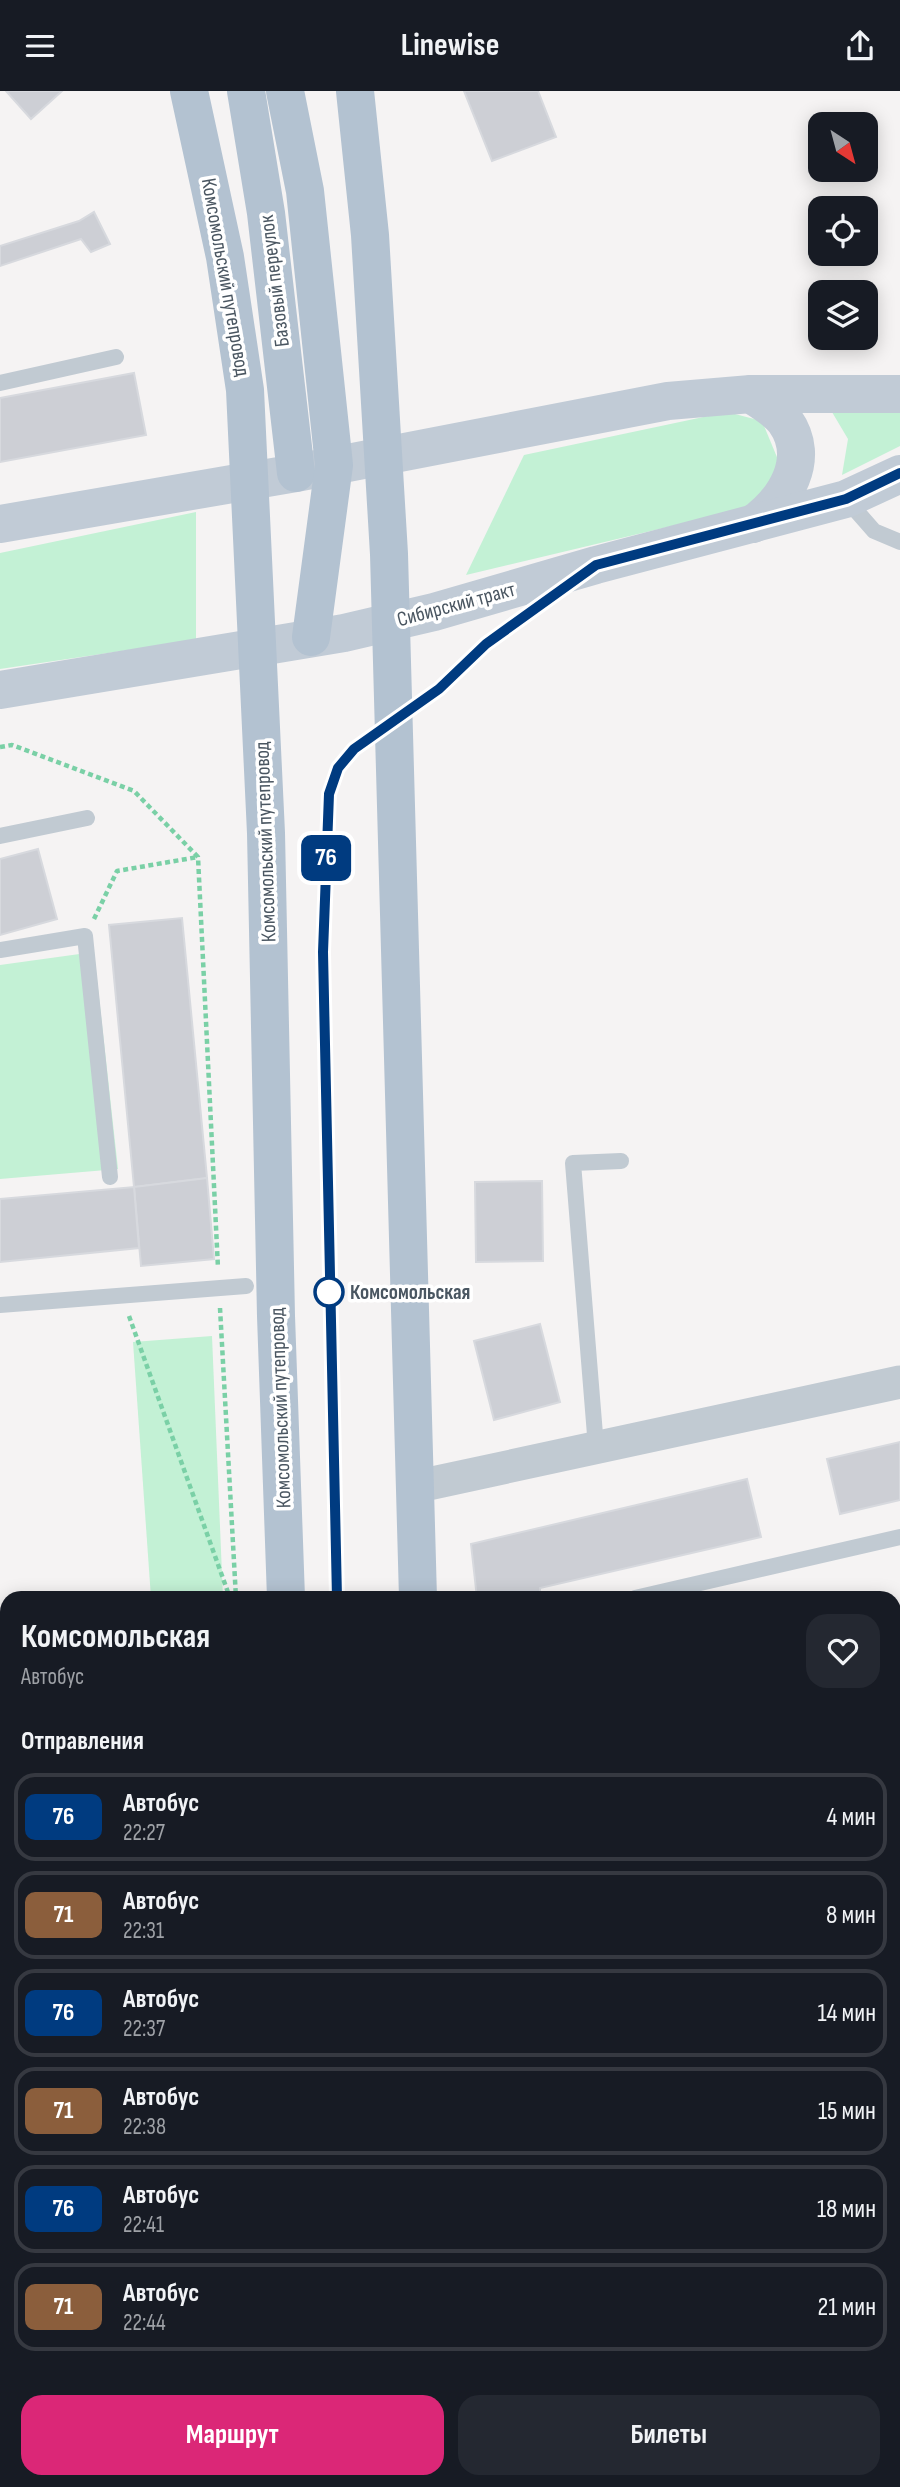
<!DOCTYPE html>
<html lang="ru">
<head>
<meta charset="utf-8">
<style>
  :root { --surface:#171b24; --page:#242831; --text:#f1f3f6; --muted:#9ea1a6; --line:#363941; --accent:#db2777 }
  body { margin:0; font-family:"Sofia Sans Condensed",sans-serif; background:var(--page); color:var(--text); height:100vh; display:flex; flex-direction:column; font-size:26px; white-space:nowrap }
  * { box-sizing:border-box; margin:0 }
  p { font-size:23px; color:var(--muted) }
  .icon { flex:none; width:38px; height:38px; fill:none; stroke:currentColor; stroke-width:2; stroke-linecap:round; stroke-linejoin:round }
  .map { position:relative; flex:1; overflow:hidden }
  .side { position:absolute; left:0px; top:1500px; width:901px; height:898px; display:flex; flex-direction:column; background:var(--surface); border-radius:21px 21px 0 0; box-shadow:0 4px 18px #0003 }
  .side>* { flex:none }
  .badge { padding:0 14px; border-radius:10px; font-size:24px; line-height:46px }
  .needle { width:46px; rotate:144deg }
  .buttons { position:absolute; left:808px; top:21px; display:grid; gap:14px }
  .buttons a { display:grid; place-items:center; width:70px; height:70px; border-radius:14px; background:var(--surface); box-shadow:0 4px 18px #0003; font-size:35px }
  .map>.badge { position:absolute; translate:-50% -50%; box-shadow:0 0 0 4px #fff }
  h2 { padding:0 21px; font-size:26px; line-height:63px }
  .round { display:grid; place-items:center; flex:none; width:74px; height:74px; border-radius:21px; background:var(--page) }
  .head { display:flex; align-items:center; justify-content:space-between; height:119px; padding:0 21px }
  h1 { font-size:33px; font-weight:700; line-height:52px }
  .action { display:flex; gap:14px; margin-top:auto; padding:14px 21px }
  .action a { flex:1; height:80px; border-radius:21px; background:var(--accent); color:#fff; font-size:28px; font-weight:700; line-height:80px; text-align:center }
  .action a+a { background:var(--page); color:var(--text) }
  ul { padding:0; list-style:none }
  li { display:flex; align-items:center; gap:21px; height:88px; margin:0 14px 10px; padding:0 7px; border:4px solid var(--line); border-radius:21px }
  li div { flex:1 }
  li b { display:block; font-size:26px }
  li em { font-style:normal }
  li .badge { min-width:77px; font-weight:700; text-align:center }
  header { display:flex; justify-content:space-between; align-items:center; height:91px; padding:0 21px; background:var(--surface); font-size:32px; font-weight:700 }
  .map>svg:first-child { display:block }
  .green { fill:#c3f1d5 }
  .building { fill:#cdcfd5; stroke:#d7d9de; stroke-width:2 }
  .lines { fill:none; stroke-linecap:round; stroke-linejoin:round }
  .path { stroke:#7ad0a6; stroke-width:4.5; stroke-dasharray:5 3.5; stroke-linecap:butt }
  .lane { stroke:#c1cad2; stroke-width:16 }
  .street { stroke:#c1cad2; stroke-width:33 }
  .secondary { stroke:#c1cbd6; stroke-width:38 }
  .primary { stroke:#b3c2d1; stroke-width:38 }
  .rail-casing { stroke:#b5b8bd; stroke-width:8 }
  .rail { stroke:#fff; stroke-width:5; stroke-dasharray:16; stroke-linecap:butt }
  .primary-bridge { stroke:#b3c2d1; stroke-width:38 }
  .line-casing { stroke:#fff; stroke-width:16 }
  .line { stroke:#003b80; stroke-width:10 }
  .stop-dot { fill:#fff; stroke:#003b80; stroke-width:3.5 }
  .labels { text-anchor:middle; stroke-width:7; stroke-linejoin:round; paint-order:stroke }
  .street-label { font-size:21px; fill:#4a5661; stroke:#fff }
  .stop-label { font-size:21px; font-weight:bold; fill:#4a5661; stroke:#fff; text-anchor:start }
</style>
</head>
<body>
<header><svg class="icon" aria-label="menu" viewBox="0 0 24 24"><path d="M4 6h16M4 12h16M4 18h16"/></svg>Linewise<svg class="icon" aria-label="share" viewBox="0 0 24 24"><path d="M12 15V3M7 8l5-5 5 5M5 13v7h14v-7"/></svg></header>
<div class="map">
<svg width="900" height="2396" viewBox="0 0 900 2396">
  <rect width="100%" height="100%" fill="#f5f3f3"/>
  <g class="green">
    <path d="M829,316L900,321V355L842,384L848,348Z"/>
    <path d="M727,321L762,330L779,371L768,402L739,419L466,484L524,364Z"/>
    <path d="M196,421V549L0,578V462Z"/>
    <path d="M94,861L118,1078L0,1088V874Z"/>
    <path d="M212,1245L223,1507H151L133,1251Z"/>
  </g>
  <g class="building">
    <path d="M6,0H62L31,28Z"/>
    <path d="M464,0H538L556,46L492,70Z"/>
    <path d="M94,121L110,153L91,161L81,148L0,175V155L79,130Z"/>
    <path d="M134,282L146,344L0,371V307Z"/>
    <path d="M38,758L57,828L0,844V768Z"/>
    <path d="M182,827L207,1087L134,1096L109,834Z"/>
    <path d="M207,1087L214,1168L141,1175L134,1096Z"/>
    <path d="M542,1090L543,1170L476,1171L475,1091Z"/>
    <path d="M134,1096L139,1157L0,1171V1108Z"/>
    <path d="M540,1233L560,1311L494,1329L474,1250Z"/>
    <path d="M900,1351V1409L840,1423L827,1368Z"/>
    <path d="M747,1388L761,1446L540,1497V1507H477L471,1453Z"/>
    <path d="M900,1516V1577L894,1578V1517Z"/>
    <rect x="0" y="1629" width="7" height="44"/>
    <path d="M900,1750V1808H894V1751Z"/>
    <path d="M900,2194V2271L894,2272V2195Z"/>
  </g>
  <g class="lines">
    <g class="path">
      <path d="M0,656L12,654L134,700L198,766L218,1177"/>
      <path d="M94,828L117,780L198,766"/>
      <path d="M220,1217L236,1507"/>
      <path d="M129,1225L230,1507"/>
      <path d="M0,1582H7"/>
      <path d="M67,2390L68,2396"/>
    </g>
    <g class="lane">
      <path d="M0,292L116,266"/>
      <path d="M846,408L874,440L900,451"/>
      <path d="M0,745L87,727"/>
      <path d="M0,859L85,845L110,1086"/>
      <path d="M0,1214L246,1195"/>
      <path d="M596,1356L573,1072L621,1070"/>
      <path d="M635,1507L900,1446"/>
      <path d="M0,1546L7,1545"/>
      <path d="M894,1716L900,1715"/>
      <path d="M894,2022L900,2021"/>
      <path d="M894,2290L900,2289"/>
      <path d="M276,2396L348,2390"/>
    </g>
    <path class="street" d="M428,1393L900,1291"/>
    <g class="secondary">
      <path d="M751,303C762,311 777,319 785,330C812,368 785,410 753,433"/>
      <path d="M0,433L296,382L668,310L751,303H900"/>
      <path d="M0,599L344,542L434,521L596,474L846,408L900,383"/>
      <path d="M894,1886L900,1885"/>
    </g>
    <g class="primary">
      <path d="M246,0L266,122L296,382"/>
      <path d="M285,0L305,100L334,374L311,546"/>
      <path d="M456,2390V2396"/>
    </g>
    <defs>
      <g id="rail">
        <path d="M894,2376L900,2375"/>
        <path d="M756,2396L793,2390"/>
      </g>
    </defs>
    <use href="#rail" class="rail-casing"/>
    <use href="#rail" class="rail"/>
    <g class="primary-bridge">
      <path d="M189,0L225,166L245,299L266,742L276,1225L286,1507"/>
      <path d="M355,0L370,144L389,463L418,1507"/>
      <path d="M315,2390V2396"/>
    </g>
  </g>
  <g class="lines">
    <defs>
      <path id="line" d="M337,1507L323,861L329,703L338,677L354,658L439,598L486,553L596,474L846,408L900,382"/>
    </defs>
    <use href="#line" class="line-casing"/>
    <use href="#line" class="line"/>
  </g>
  <circle class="stop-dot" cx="329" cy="1201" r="14"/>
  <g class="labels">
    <g class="street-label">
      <text transform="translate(226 186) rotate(80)" y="7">Комсомольский путепровод</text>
      <text transform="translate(274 190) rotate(-97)" y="7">Базовый переулок</text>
      <text transform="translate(456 513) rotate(-15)" y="7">Сибирский тракт</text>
      <text transform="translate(265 751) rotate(-92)" y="7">Комсомольский путепровод</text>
      <text transform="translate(280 1317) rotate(-92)" y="7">Комсомольский путепровод</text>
    </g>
    <g class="stop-label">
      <text x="350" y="1208">Комсомольская</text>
    </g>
  </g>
</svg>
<div class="buttons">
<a><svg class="needle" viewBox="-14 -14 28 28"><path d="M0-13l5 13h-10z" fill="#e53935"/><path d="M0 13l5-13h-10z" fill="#9ea1a6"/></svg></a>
<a><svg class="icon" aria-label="locate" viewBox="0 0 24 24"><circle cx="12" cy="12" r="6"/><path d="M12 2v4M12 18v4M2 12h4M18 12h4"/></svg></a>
<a><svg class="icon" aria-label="layers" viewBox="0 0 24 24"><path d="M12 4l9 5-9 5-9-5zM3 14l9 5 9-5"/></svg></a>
</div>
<b class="badge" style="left:326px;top:767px;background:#003b80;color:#fff">76</b>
<section class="side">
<div class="head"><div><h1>Комсомольская</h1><p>Автобус</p></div><a class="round"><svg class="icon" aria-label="heart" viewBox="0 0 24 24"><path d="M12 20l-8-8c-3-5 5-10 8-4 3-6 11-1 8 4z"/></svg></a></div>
<h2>Отправления</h2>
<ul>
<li><span class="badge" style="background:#003b80;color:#fff">76</span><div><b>Автобус</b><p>22:27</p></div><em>4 мин</em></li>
<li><span class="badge" style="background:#8b5e3c;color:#fff">71</span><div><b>Автобус</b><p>22:31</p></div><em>8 мин</em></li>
<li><span class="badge" style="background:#003b80;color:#fff">76</span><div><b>Автобус</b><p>22:37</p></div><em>14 мин</em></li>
<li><span class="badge" style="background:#8b5e3c;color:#fff">71</span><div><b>Автобус</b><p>22:38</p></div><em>15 мин</em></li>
<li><span class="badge" style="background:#003b80;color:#fff">76</span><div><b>Автобус</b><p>22:41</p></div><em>18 мин</em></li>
<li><span class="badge" style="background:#8b5e3c;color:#fff">71</span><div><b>Автобус</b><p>22:44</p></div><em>21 мин</em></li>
</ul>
<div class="action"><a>Маршрут</a><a>Билеты</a></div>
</section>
</div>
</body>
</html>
